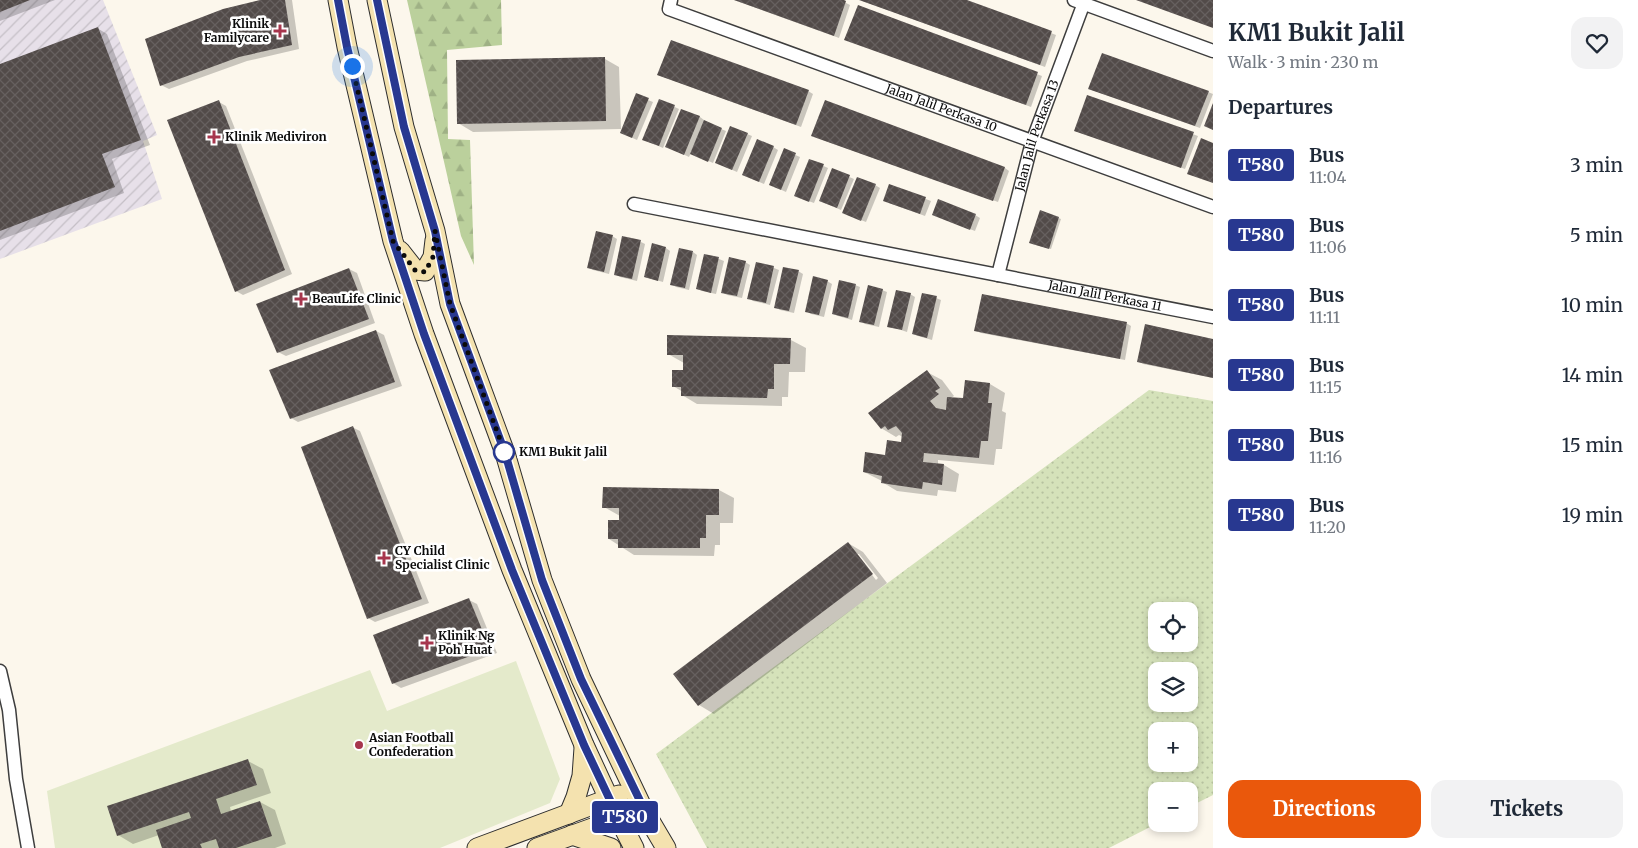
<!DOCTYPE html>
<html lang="en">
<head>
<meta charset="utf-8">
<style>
  :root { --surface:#fff; --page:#f2f2f3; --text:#1f2937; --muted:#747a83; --accent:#ea580c }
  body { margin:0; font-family:Merriweather,serif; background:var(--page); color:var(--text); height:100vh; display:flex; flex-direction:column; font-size:19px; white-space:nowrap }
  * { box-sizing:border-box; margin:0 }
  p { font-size:16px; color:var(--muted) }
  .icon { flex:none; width:28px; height:28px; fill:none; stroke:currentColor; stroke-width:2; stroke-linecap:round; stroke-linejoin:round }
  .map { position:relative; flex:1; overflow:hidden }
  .details { display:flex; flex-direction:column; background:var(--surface); width:425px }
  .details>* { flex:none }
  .badge { padding:0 10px; border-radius:4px; font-size:18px; line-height:32px }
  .buttons { position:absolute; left:1148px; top:602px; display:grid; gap:10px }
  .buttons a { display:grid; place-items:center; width:50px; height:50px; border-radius:10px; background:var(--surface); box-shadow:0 2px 8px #0003; font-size:25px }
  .you { position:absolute; width:25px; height:25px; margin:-12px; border:4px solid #fff; border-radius:50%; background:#1a73e8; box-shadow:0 0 0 8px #1a73e833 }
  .map>.badge { position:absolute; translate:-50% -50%; box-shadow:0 0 0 2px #fff }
  h2 { padding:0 15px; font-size:19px; line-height:45px }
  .round { display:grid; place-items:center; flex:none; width:52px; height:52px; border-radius:15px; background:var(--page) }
  .overview { display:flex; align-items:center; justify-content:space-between; height:85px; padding:0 15px }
  h1 { font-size:24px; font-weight:700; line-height:38px }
  .button { display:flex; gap:10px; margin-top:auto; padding:10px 15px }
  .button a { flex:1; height:58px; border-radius:15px; background:var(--accent); color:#fff; font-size:20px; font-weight:700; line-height:58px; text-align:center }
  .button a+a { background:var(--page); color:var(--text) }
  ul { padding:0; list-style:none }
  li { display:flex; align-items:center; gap:15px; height:70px; padding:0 15px }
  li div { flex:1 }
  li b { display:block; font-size:19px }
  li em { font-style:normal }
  li .badge { min-width:55px; font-weight:700; text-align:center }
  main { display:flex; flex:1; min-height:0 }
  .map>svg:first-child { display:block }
  .industrial { fill:url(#industrial-furrows) }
  .grass { fill:url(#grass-dots); fill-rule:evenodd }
  .forest { fill:url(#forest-firs) }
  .pitch { fill:#e4eacb }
  .shadow { fill:#0003; fill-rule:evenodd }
  .building { fill:url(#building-cross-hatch) }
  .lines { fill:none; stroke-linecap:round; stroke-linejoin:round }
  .minor-casing { stroke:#3e3e3e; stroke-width:15 }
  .secondary-casing { stroke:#2d2d2d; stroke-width:21 }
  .minor { stroke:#fff; stroke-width:12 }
  .secondary { stroke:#f4e2af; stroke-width:19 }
  .line-casing { stroke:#fff; stroke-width:11 }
  .line { stroke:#283890; stroke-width:8 }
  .walk { stroke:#0b0b0b; stroke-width:5; stroke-dasharray:0 9 }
  .poi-dot { fill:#a7364d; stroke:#fff; stroke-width:2 }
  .stop-dot { fill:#fff; stroke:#283890; stroke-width:2.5 }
  .labels { text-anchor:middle; stroke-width:5; stroke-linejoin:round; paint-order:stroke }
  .poi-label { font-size:12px; font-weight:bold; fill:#0b0b0b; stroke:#fff; text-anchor:start }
  .street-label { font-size:12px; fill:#0b0b0b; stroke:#fff }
  .stop-label { font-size:12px; font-weight:bold; fill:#0b0b0b; stroke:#fff; text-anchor:start }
</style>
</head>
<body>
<main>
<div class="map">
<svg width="1213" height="848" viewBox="0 0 1213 848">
  <defs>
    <pattern id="industrial-furrows" width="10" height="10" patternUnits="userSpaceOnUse" patternTransform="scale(1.25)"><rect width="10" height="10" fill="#e7e0e9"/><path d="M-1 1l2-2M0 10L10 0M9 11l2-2" fill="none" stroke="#c5bfc6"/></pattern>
    <pattern id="grass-dots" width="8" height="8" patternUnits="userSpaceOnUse" patternTransform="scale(1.25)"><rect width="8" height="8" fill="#d5e2ba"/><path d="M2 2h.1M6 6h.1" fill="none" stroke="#b6c19f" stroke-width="1.8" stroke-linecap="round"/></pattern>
    <pattern id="forest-firs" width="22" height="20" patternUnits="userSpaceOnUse" patternTransform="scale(1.25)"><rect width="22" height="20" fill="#bbd09c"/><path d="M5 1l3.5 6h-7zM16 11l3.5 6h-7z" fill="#9fb185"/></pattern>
    <pattern id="building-cross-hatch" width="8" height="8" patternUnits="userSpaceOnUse" patternTransform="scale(1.25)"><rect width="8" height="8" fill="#524b49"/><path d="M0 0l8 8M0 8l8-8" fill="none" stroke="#66605f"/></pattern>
  </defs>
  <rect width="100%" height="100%" fill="#fcf7ec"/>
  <path class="industrial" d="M0,0H103L157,135L143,141L162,199L0,259Z"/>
  <path class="grass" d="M1149,390L1213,401V795L1189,807V791H1156V824L1109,848H707L656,754ZM1156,611H1189V644H1156ZM1156,671H1189V704H1156ZM1156,731H1189V764H1156Z"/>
  <path class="forest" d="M407,0H501L502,45L447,50L448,139L470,140L474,265L461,236Z"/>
  <path class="pitch" d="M516,661L560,779L550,803L440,848H55L47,791L370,670L387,711Z"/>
  <g class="shadow">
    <path d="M0,0H55L0,21Z"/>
    <path d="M266,0H292L299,49L247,61L169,89L161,85Z"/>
    <path d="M734,0H840L850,5L839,38Z"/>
    <path d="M860,0H964L1056,35L1045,67Z"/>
    <path d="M859,7L1042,76L1031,107L846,40Z"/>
    <path d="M97,28L107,34L150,145L112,159L124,193L0,240V65Z"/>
    <path d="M605,59L619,67L621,129L473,132L458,123Z"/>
    <path d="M658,75L808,91L813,94L801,127Z"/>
    <path d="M1089,89L1208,92L1213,94L1200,128Z"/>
    <path d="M1088,96L1198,136L1185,169L1075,131Z"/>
    <path d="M648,100L653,102L637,140L626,135Z"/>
    <path d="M660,100L679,109L663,148L649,142Z"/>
    <path d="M219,102L226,106L292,274L243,295L236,291Z"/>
    <path d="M682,110L700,117L704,120V122L726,131L713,163L691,153L689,157L672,149Z"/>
    <path d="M747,134L752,136L737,172L721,165Z"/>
    <path d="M817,138L1005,168L1009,171L998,202Z"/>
    <path d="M773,147L778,150L764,184L743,175Z"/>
    <path d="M784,150L800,157L786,192L775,187Z"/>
    <path d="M810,160L828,168L814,203L800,198Z"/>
    <path d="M833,170L854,179L841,210L820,201Z"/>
    <path d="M875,185L880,188L866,222L848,215Z"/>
    <path d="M890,185L931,201L925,216L889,203Z"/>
    <path d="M1041,211L1061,219L1051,249L1032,244Z"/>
    <path d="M975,215L980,218L975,231L938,217Z"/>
    <path d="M612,236L617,239L609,274L593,270L589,268Z"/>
    <path d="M641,242L645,244L637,281L620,277L615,274Z"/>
    <path d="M666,248L670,251L663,282L645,277Z"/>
    <path d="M693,252L697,255L689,290L676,287L671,284Z"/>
    <path d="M705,256L719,259L724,261L716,294L702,291L698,289Z"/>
    <path d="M745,262L750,265L742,298L727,295L722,292Z"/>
    <path d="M756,263L774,268L779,270L770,305L753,301L748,298Z"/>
    <path d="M349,269L357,273L375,323L286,356L278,352Z"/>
    <path d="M798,271L803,274L794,313L780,310L775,307Z"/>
    <path d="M827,281L832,284L824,317L811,314L806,311Z"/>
    <path d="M855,285L860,287L852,320L838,316L833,314Z"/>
    <path d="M882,290L887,292L879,327L865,324L860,321Z"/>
    <path d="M910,294L915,297L907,332L889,326Z"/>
    <path d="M936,298L941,300L932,340L918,336L913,334Z"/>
    <path d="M1126,323L1131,326L1125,360L981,333L976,331Z"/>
    <path d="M1146,326L1213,340V378L1143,364L1138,361Z"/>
    <path d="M376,331L384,335L402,386L298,422L291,418Z"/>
    <path d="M791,340L806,348L805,372H789L788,397H782V406L697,404L682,395L683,392L673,386L684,371V363L668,354Z"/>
    <path d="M927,372L942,380L954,396L951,398L964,400L990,384L1005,393L1002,411L1006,413L1002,449H996L994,465L938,460V465H944L959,474L956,492L938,490L937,496L897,491L882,482V481L864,472L902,443L903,437L899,435L896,437L881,428Z"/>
    <path d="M352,427L360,431L429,603L375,622L368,618Z"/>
    <path d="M604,489L719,490L734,498L733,523H720V545H715L714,556L634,555L609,539L620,522V516L604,507Z"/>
    <path d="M848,543L863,552L887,583L714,714L699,705L675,674ZM856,554H859L878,578L876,580Z"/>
    <path d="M469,600L477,604L497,653L401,688L393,683Z"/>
    <path d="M248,761L263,769L271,793L230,807L231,812L260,802L275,810L286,844L275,848H163L159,835L133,844L118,835Z"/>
  </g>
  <g class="building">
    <path d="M0,0H30L0,12Z"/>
    <path d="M260,0H285L292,45L239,57L160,86L145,39L223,9Z"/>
    <path d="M734,0H844L846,1L834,36Z"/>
    <path d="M859,0H967L1052,31L1040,65Z"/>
    <path d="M1136,0H1213V28Z"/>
    <path d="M858,5L1038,72L1026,105L844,40Z"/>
    <path d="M98,27L141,140L102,154L115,187L0,231V64Z"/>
    <path d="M671,40L809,90L796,125L657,75Z"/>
    <path d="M1102,53L1209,91L1195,126L1088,89Z"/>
    <path d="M605,57L606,121L457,124L456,60Z"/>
    <path d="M636,93L649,98L632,138L620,133Z"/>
    <path d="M1087,95L1194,132L1181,168L1074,131Z"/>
    <path d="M659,99L675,105L659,146L642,140Z"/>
    <path d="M219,100L285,270L235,292L167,120Z"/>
    <path d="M825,100L1005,167L993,201L811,136Z"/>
    <path d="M1213,103V130L1204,126Z"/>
    <path d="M681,109L700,116L684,155L665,147Z"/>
    <path d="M704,120L722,128L708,162L690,154Z"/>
    <path d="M730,126L748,133L732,170L715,163Z"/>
    <path d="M1201,138L1213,143V183L1187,174Z"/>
    <path d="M757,139L774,146L759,182L742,175Z"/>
    <path d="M784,148L796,153L781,190L769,185Z"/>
    <path d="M809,159L824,164L809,202L794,196Z"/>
    <path d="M832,168L850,175L837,208L819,201Z"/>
    <path d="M857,177L876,184L861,221L842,213Z"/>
    <path d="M889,184L926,197L920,214L883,201Z"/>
    <path d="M938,199L976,214L970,230L932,215Z"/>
    <path d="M1040,210L1059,217L1049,249L1029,243Z"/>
    <path d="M596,231L613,235L604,272L587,268Z"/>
    <path d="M622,236L641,240L632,279L614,275Z"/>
    <path d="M652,243L666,247L658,281L644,277Z"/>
    <path d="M679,248L693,251L685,288L670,285Z"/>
    <path d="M704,254L719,257L711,293L696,289Z"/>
    <path d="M729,257L746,261L737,296L721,293Z"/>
    <path d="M756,262L774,266L766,303L747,299Z"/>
    <path d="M783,267L799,270L789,311L774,308Z"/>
    <path d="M349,268L369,319L277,353L256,304Z"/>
    <path d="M813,276L828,280L819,315L805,312Z"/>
    <path d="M839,280L856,284L848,318L832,314Z"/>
    <path d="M868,285L883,289L874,325L859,322Z"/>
    <path d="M896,290L911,293L902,330L887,327Z"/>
    <path d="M922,293L937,296L927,338L912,334Z"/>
    <path d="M982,294L1127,322L1120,359L974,331Z"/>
    <path d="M1145,324L1213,339V378L1137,362Z"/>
    <path d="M376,330L395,382L290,419L269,370Z"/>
    <path d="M667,335L791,338L790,364H774V389H768L767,398L681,396V387H672V370H683V355H667Z"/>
    <path d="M927,370L940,388L935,391L939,394L930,401L936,408L946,410L947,397L963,398L965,380L990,383L988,403H992L988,441H981L979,458L924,453L923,462L944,464L942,485L923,482L922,489L881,483L882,476L863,472L865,452L885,455L887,440L901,442L902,433L896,426L888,430L885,426L881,429L868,413Z"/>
    <path d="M353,426L422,599L367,619L301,447Z"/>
    <path d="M603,487L719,489V515H706V538H700V548H618V539H608V520H619V508H602Z"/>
    <path d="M848,542L873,574L698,706L673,674Z"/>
    <path d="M469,598L490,649L392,684L373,635Z"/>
    <path d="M248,759L257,785L216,799L221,814L260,801L272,836L236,848H219L216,839L200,844L202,848H162L156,830L191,818L189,812L117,836L107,806Z"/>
  </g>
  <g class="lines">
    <defs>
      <g id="minor">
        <path id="s1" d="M671,0L669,9L1213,207"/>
        <path d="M1074,0L1213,51"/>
        <path id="s2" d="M634,204L1213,317"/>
        <path id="s3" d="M998,275L1032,142L1085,0"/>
        <path d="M0,671L9,710L16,779L28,848"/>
      </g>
      <g id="secondary">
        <path d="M338,0L347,47L393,241L424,334L512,570L584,745L609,799L634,848"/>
        <path d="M377,0L404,127L435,231L450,304L505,453L542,580L581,679L643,809L666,848"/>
        <path d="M400,251L415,270L425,271L433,257L435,240"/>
        <path d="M569,814L576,797L582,776L584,748"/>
        <path d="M572,835L611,848"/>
        <path d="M477,848L619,795"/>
        <path d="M537,848L631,814"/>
      </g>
    </defs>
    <use href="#minor" class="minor-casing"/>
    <use href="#secondary" class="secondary-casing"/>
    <use href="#minor" class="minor"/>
    <use href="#secondary" class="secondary"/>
  </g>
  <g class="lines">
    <defs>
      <path id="line" d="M338,0L347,47L393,241L424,334L512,570L584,745L619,819L644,809L581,679L542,580L505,453L450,304L435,231L404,127L377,0"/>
    </defs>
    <use href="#line" class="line-casing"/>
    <use href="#line" class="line"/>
    <path class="walk" d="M352,66L393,241L415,270L425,272L433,257L435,231L450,304L505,453L504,452"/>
  </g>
  <g class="poi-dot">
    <path d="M277.5 23.5h5v5h5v5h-5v5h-5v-5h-5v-5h5z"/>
    <path d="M211.5 129.5h5v5h5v5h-5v5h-5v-5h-5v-5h5z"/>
    <path d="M298.5 291.5h5v5h5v5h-5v5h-5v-5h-5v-5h5z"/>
    <path d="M381.5 550.5h5v5h5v5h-5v5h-5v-5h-5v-5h5z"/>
    <path d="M424.5 635.5h5v5h5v5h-5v5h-5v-5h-5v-5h5z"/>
    <circle cx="359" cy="745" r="5"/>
  </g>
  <circle class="stop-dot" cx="504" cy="452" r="10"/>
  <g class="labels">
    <g class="poi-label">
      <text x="269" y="28" text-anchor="end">Klinik<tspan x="269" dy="14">Familycare</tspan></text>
      <text x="225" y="141">Klinik Mediviron</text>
      <text x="312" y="303">BeauLife Clinic</text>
      <text x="395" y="555">CY Child<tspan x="395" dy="14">Specialist Clinic</tspan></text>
      <text x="438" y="640">Klinik Ng<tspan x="438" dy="14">Poh Huat</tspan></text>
      <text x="369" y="742">Asian Football<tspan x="369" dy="14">Confederation</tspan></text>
    </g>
    <g class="street-label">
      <text dy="4" stroke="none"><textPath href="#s1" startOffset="299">Jalan Jalil Perkasa 10</textPath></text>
      <text dy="4" stroke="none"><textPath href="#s3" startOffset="145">Jalan Jalil Perkasa 13</textPath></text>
      <text dy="4" stroke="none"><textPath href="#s2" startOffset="480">Jalan Jalil Perkasa 11</textPath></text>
    </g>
    <g class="stop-label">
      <text x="519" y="456">KM1 Bukit Jalil</text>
    </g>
  </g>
</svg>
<div class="buttons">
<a><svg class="icon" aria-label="locate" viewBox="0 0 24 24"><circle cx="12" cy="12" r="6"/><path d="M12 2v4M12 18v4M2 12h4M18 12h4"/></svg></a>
<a><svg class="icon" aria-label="layers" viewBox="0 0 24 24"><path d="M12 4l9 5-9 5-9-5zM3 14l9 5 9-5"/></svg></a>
<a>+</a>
<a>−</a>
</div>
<div class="you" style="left:352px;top:66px"></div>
<b class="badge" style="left:625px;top:817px;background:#283890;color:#fff">T580</b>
</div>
<section class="details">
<div class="overview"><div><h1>KM1 Bukit Jalil</h1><p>Walk · 3 min · 230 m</p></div><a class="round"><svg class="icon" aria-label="heart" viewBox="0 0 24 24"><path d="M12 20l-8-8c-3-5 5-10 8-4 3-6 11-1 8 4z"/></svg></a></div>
<h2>Departures</h2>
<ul>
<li><span class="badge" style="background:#283890;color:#fff">T580</span><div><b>Bus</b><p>11:04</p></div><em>3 min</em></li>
<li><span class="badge" style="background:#283890;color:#fff">T580</span><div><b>Bus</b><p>11:06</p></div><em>5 min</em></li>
<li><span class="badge" style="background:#283890;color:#fff">T580</span><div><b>Bus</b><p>11:11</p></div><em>10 min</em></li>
<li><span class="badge" style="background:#283890;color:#fff">T580</span><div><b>Bus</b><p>11:15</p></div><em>14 min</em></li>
<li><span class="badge" style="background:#283890;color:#fff">T580</span><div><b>Bus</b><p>11:16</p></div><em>15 min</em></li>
<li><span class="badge" style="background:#283890;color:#fff">T580</span><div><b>Bus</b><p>11:20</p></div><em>19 min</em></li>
</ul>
<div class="button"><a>Directions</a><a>Tickets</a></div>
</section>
</main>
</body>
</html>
